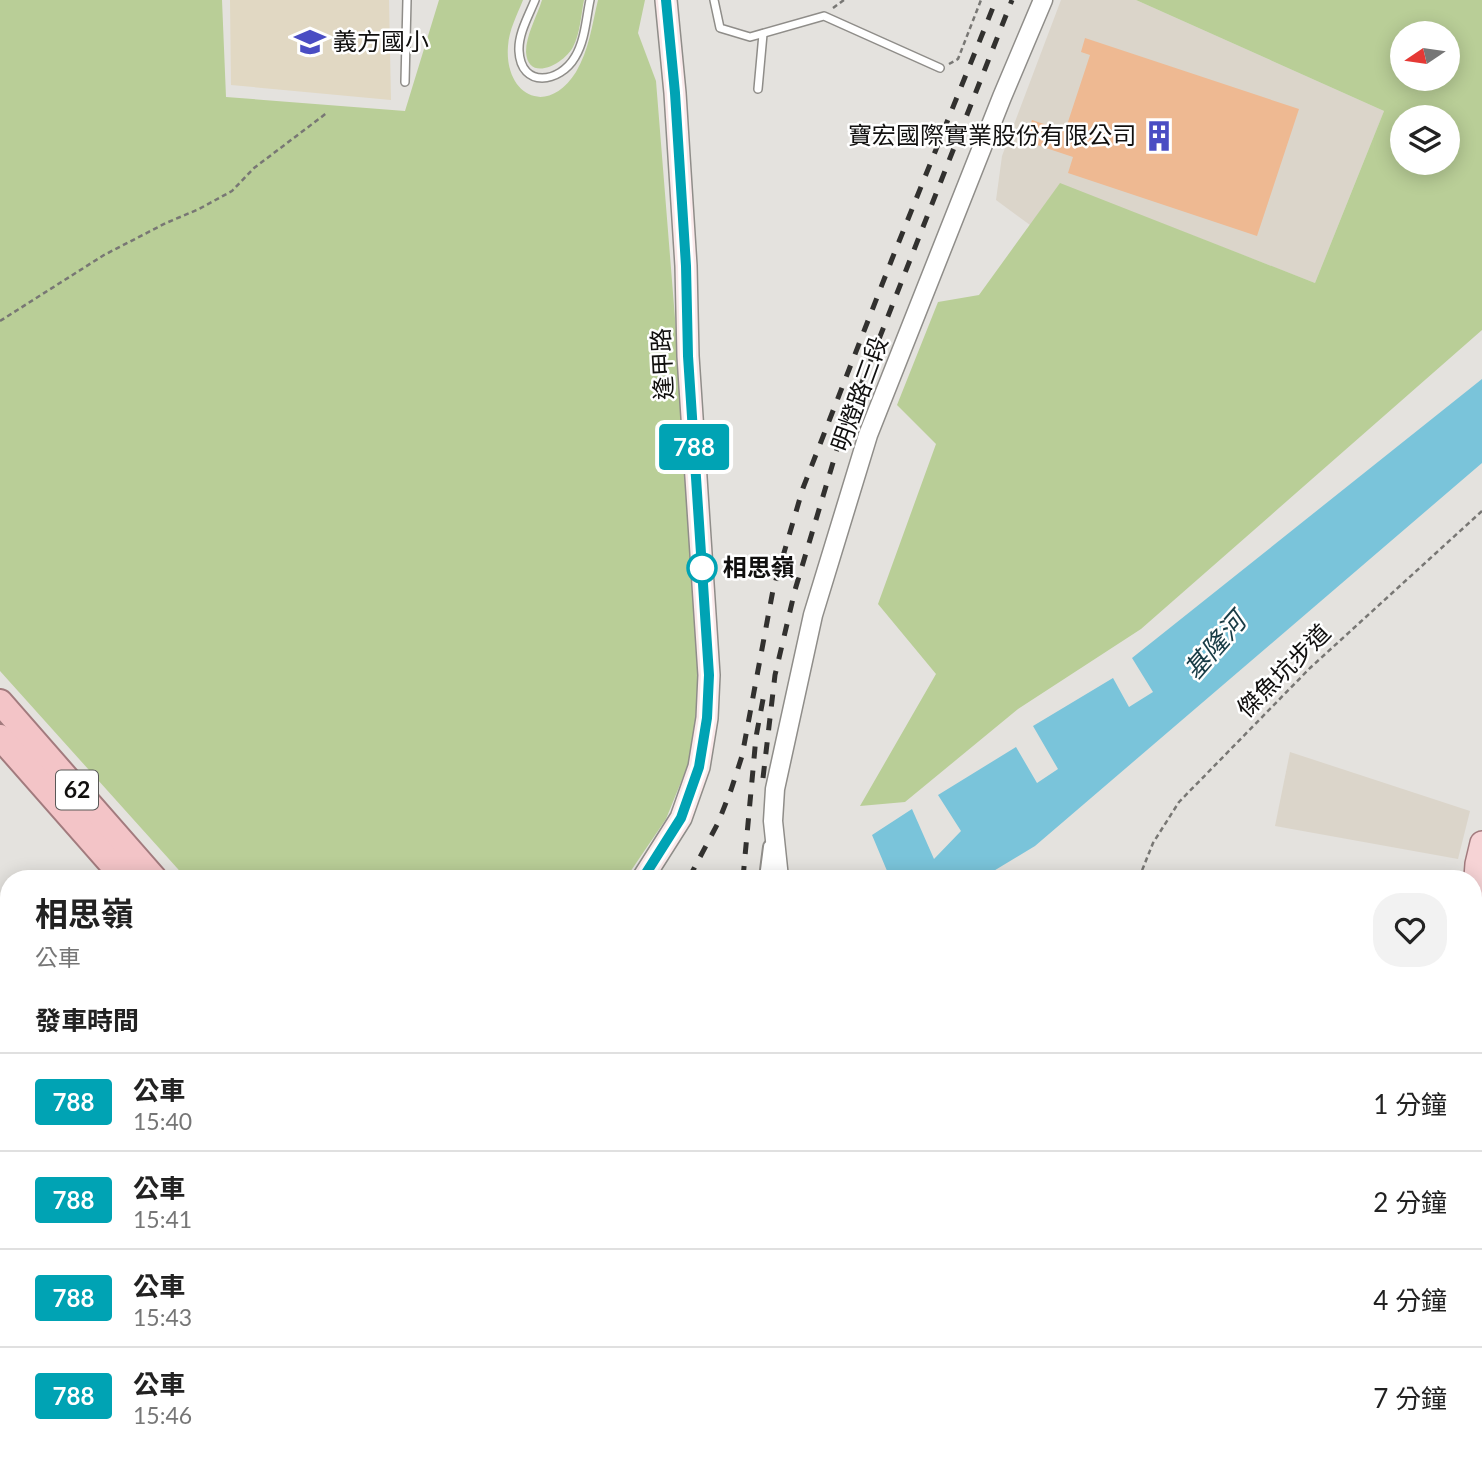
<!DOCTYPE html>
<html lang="zh-TW">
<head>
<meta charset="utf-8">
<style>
  :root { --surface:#fff; --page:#f2f2f2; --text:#222; --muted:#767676; --line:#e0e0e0 }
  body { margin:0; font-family:Lato,"Noto Sans TC",sans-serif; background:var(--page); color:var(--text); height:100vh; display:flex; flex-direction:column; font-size:26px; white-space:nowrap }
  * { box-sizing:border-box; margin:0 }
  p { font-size:23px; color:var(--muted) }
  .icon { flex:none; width:38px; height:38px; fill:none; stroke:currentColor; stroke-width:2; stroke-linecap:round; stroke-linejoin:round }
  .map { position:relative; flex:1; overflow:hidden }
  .sheet { position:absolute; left:0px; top:870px; width:1482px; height:590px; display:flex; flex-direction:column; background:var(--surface); border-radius:28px 28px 0 0; box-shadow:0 4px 18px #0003 }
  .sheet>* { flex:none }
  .badge { padding:0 14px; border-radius:5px; font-size:24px; line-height:46px }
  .needle { width:46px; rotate:257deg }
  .controls { position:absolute; left:1390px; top:21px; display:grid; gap:14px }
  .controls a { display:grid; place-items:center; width:70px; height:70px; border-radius:50%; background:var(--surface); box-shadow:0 4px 18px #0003; font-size:35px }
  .map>.badge { position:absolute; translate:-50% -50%; box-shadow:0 0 0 4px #fff }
  h2 { padding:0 35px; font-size:26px; line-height:63px }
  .round { display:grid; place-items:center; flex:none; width:74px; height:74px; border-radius:28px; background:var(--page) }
  .overview { display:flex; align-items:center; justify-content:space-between; height:119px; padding:0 35px }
  h1 { font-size:33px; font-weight:700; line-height:52px }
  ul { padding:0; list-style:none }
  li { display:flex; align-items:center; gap:21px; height:98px; padding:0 35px; border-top:2px solid var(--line) }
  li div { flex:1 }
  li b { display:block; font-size:26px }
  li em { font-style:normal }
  li .badge { min-width:77px; font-weight:700; text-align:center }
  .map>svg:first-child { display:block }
  .built { fill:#dbd5ca }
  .education { fill:#e1d8c3 }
  .green { fill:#b9ce97; fill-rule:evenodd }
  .water { fill:#7ac4da }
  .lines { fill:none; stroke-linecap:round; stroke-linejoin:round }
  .river { stroke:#7ac4da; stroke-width:30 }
  .building { fill:#eeb992 }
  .service-casing { stroke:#8f8d89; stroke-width:10 }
  .minor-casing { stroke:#8f8d89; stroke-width:18 }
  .tertiary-casing { stroke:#8f8d89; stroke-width:21 }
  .secondary-casing { stroke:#8f8d89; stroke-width:24 }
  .primary-casing { stroke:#a27b7e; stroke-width:26 }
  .trunk-casing { stroke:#a27b7e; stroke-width:28 }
  .path { stroke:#787774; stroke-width:2.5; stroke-dasharray:5 3.5; stroke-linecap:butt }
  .service { stroke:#fff; stroke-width:7 }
  .minor { stroke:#fff; stroke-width:14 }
  .tertiary { stroke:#fff; stroke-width:18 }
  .secondary { stroke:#fae9ea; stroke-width:21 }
  .primary { stroke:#f6d3d5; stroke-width:23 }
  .trunk { stroke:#f3c4c7; stroke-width:24 }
  .rail { stroke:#32312f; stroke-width:5; stroke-dasharray:12 12; stroke-linecap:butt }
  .line-casing { stroke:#fff; stroke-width:16 }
  .line { stroke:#00a3b4; stroke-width:10 }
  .stop-dot { fill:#fff; stroke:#00a3b4; stroke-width:3.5 }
  .labels { text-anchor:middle; stroke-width:5; stroke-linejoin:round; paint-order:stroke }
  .shield { fill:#fff; stroke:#585857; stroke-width:2 }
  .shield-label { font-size:23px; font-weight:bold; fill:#11100f }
  .poi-label { font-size:24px; fill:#11100f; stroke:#fff; text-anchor:start }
  .street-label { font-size:24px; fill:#11100f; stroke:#fff }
  .stop-label { font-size:24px; font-weight:bold; fill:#11100f; stroke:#fff; text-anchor:start }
  .water-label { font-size:26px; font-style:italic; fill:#173b45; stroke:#fff }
</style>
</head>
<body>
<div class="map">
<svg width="1482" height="1458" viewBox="0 0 1482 1458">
  <rect width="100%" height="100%" fill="#e4e2de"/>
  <g class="built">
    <path d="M1061,0H1136L1384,111L1315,283L1060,184L1030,225L996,200L1002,156Z"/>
    <path d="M1290,752L1470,811L1458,859L1275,826Z"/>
  </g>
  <path class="education" d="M230,0H389L391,100L231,85Z"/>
  <g class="green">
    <path d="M0,0H222L226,97L405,111L439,0H523C517,15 509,30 508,46C504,95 547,118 576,72C589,50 592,25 598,0H645L638,33L656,81L707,718L666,819L626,878H186L0,671Z"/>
    <path d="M542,0H584C581,15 580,34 573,47C564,64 528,83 526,52C526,35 537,16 542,0Z"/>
    <path d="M1136,0H1482V330L1141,629L1018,709L905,802L860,806L936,674L878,604L936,444L897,405L938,302L979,295L1060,183L1315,283L1384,111ZM1447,33V79H1402V33ZM1447,117V163H1402V117Z"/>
    <path d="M9,1392V1451H139L133,1458H0V1400Z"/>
  </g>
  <g class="water">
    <path d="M1482,379V463L1035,846L982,878H890L872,835L912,809L934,859L961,831L938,795L1016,747L1037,783L1058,769L1033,726L1113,678L1129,707L1153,692L1132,658Z"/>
    <path d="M1474,1297L1482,1300V1334L1474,1332Z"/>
    <rect x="892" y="1451" width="54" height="7"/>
  </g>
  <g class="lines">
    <g class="river">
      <path d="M0,1004H9"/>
      <path d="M648,1451L666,1458"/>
    </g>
  </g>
  <path class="building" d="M1085,38L1299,109L1257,236L1068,173L1073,157L1025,141L1032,120L1065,131L1090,55L1081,52Z"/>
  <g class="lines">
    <defs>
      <g id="service">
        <path d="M535,0C529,15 518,34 519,51C521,89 560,83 575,57C585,41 586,19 590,0"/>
        <path d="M714,0L720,28L750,37L824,16L940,68"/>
        <path d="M405,82L407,0"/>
        <path d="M758,89L763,34"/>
        <path d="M0,1327L9,1332"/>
        <path d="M0,1370L9,1361"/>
        <path d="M0,1423L9,1415"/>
      </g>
      <g id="minor">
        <path d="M767,878L771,847"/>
        <path d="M0,1160L9,1159"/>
        <path d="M685,1451L692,1458"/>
        <path d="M268,1458L269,1451"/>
        <path d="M664,1458L667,1451"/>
        <path d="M799,1458V1451"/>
      </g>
      <path id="tertiary" d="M779,878L773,821L775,789L813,615L868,435L1002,97L1043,0"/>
      <g id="secondary">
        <path d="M643,878L681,818L699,767L707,718L709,675L688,356L686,266L675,93L666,0"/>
        <path d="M0,990H9"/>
      </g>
      <g id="primary">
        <path d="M1474,904L1477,864L1482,843"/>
        <path d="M1459,1458L1460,1451"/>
      </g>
      <g id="trunk">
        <path d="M0,702L154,878"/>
        <path d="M0,737L124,878"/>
        <path d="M0,1106L9,1105"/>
        <path d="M0,1130H9"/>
        <path d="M427,1451L430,1458"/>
        <path d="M469,1451L472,1458"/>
        <path d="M490,1451L493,1458"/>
        <path d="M758,1458V1451"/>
        <path d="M781,1458V1451"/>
        <path d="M964,1458L973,1451"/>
        <path d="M996,1458L1005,1451"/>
      </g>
    </defs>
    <use href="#service" class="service-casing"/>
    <use href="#minor" class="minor-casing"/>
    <use href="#tertiary" class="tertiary-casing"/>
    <use href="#secondary" class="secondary-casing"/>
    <use href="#primary" class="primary-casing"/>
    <use href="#trunk" class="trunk-casing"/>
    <g class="path">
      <path d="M833,8L844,0"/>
      <path d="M949,64L958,59L981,0"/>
      <path d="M0,321L104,255L166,223L199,209L232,191L254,168L328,112"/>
      <path d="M1139,878L1153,843L1179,802L1310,668L1482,511"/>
      <path d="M1474,993L1482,995"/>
      <path d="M1385,1451V1458"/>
    </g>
    <use href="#service" class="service"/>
    <use href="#minor" class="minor"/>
    <use href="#tertiary" class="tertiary"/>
    <use href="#secondary" class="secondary"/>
    <use href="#primary" class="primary"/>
    <use href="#trunk" class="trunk"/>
    <g class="rail">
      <path d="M763,778L775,675L795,590L841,436L1012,0"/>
      <path d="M689,878L718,823L731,790L742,756L773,590L803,488L892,259L996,0"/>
      <path d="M743,878L756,737L764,694"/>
      <path d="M0,1078H9"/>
      <path d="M712,1458V1451"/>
      <path d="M725,1458V1451"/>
    </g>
  </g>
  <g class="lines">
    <defs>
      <path id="line" d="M643,878L681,818L699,767L707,718L709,675L688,356L686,266L675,93L666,0"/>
    </defs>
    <use href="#line" class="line-casing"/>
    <use href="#line" class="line"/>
  </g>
  <defs>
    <symbol id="school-bare" viewBox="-9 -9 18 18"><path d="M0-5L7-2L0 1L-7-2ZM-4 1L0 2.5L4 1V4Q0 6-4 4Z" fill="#4a4dc3" stroke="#fff" stroke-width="2.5" paint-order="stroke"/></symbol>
    <symbol id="building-bare" viewBox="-9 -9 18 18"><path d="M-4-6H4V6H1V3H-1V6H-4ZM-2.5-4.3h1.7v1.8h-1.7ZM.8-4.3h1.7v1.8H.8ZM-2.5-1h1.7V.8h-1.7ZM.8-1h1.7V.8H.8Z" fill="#4a4dc3" stroke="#fff" stroke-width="2.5" paint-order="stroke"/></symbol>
  </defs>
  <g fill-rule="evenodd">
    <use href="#school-bare" x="288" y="20" width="44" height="44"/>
    <use href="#building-bare" x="1137" y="114" width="44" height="44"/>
  </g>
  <circle class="stop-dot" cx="702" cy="568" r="14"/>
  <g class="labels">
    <rect class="shield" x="56" y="770.5" width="42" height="39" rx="5"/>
    <g class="shield-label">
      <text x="77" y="798">62</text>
    </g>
    <g class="poi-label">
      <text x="333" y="50">義方國小</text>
      <text x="1136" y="144" text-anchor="end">寶宏國際實業股份有限公司</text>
    </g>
    <g class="street-label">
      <text transform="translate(663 364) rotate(-93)" y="8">逢甲路</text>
      <text transform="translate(860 394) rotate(-70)" y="8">明燈路三段</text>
      <text transform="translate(1284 671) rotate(-45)" y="8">傑魚坑步道</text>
    </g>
    <g class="stop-label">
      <text x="723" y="576">相思嶺</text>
    </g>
    <g class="water-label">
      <text transform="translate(1215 646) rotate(-49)" y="9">基隆河</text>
    </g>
  </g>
</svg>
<div class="controls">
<a><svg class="needle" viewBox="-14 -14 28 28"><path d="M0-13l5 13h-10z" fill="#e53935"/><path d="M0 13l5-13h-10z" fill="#767676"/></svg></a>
<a><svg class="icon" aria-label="layers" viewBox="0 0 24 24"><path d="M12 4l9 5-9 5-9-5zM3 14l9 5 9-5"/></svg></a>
</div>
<b class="badge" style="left:694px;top:447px;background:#00a3b4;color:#fff">788</b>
<section class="sheet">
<div class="overview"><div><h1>相思嶺</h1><p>公車</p></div><a class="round"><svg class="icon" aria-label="heart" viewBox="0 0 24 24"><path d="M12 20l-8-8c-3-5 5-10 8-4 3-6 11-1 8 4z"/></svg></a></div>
<h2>發車時間</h2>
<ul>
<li><span class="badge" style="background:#00a3b4;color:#fff">788</span><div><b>公車</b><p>15:40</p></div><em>1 分鐘</em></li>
<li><span class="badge" style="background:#00a3b4;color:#fff">788</span><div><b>公車</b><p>15:41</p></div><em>2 分鐘</em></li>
<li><span class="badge" style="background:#00a3b4;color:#fff">788</span><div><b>公車</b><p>15:43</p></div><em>4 分鐘</em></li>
<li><span class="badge" style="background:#00a3b4;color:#fff">788</span><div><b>公車</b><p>15:46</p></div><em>7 分鐘</em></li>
</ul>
</section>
</div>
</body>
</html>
